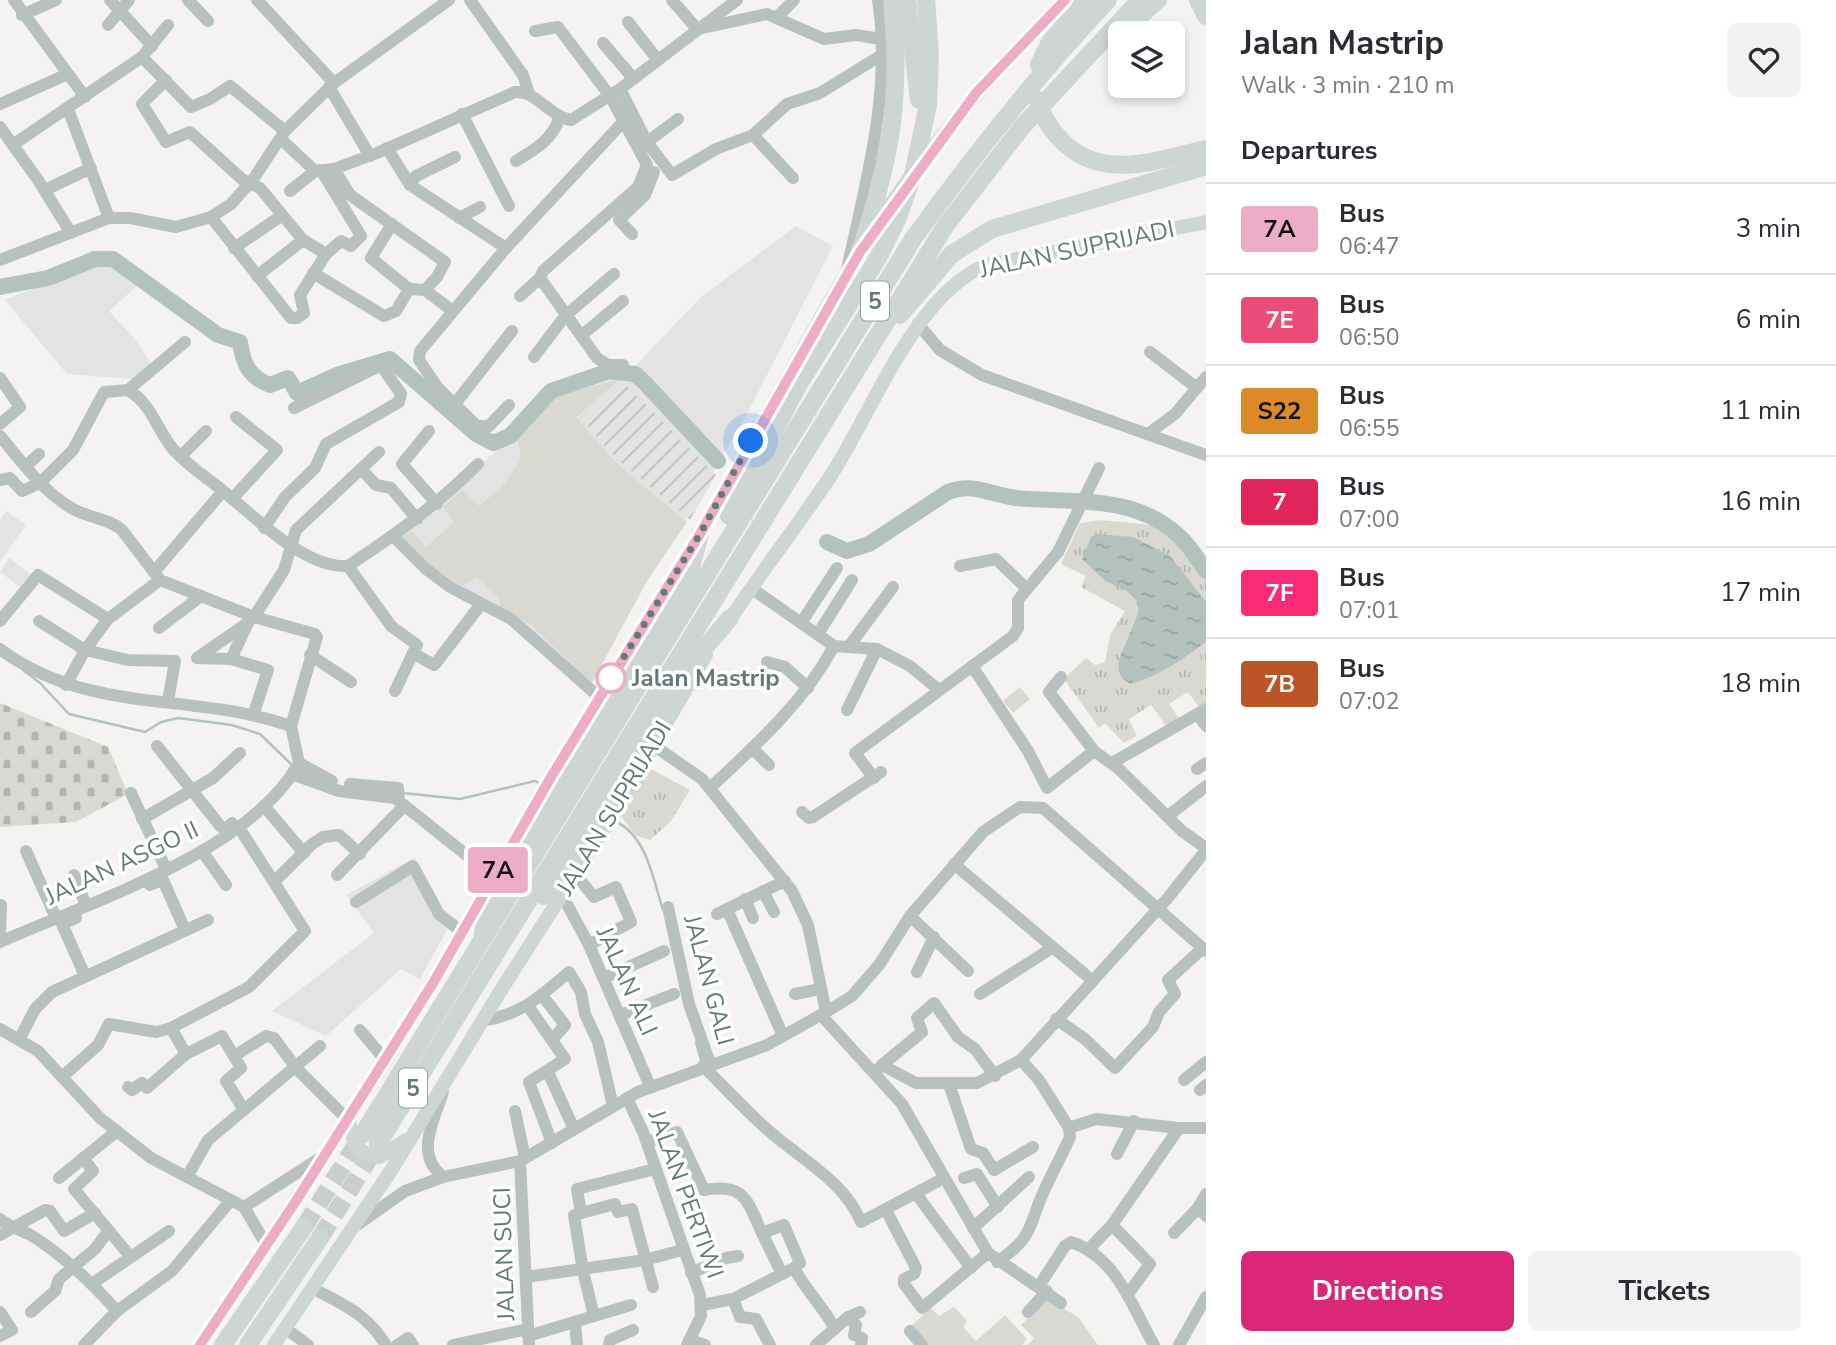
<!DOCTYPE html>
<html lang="en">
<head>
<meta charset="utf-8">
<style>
  :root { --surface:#fff; --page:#f2f2f3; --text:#2b2b33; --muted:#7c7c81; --line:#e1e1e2; --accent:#db2777 }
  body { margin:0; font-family:"Nunito Sans",sans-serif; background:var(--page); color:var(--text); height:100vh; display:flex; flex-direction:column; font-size:26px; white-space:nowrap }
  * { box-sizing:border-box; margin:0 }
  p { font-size:23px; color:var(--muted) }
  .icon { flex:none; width:38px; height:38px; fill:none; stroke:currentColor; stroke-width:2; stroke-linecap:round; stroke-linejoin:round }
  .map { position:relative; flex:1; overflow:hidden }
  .panel { display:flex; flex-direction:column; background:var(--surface); width:630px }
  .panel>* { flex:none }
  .badge { padding:0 14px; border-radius:5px; font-size:24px; line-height:46px }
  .controls { position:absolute; left:1108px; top:21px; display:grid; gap:14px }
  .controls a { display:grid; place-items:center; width:77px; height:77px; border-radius:10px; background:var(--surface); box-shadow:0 4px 10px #0003; font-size:35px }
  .you { position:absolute; width:35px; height:35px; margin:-18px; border:5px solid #fff; border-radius:50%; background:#1a73e8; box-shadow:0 0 0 10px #1a73e833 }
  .map>.badge { position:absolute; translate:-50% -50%; box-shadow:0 0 0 4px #fff }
  h2 { padding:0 35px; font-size:26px; line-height:63px }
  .round { display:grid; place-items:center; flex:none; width:74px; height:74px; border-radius:10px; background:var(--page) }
  .head { display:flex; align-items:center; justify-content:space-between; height:119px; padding:0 35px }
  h1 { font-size:33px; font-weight:700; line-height:52px }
  .action { display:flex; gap:14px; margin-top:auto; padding:14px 35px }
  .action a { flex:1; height:80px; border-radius:10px; background:var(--accent); color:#fff; font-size:28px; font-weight:700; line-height:80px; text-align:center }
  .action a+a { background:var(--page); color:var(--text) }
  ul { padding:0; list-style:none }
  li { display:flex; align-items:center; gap:21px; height:91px; padding:0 35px; border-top:2px solid var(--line) }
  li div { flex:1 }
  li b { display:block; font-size:26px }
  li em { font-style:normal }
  li .badge { min-width:77px; font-weight:700; text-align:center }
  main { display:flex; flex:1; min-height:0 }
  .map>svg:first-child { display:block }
  .built { fill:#e2e3e2 }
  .industrial { fill:url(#industrial-furrows) }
  .green { fill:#d9d9d1 }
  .cemetery { fill:url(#cemetery-stones) }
  .park { fill:url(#park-tufts) }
  .water { fill:url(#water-ripples) }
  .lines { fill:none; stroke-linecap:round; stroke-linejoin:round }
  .stream { stroke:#b2c3be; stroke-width:2.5 }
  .river { stroke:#b2c3be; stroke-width:16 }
  .highway-tunnel { stroke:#c9cfcd; stroke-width:18; stroke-dasharray:18 9; stroke-linecap:butt }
  .minor { stroke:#b9c1c0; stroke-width:12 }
  .major { stroke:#cdd6d4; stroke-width:14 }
  .highway { stroke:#cdd6d4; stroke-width:18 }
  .line-casing { stroke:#fff; stroke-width:16 }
  .line { stroke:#edadc7; stroke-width:10 }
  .walk { stroke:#627a78; stroke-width:7; stroke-dasharray:0 12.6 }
  .stop-dot { fill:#fff; stroke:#edadc7; stroke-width:3.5 }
  .labels { text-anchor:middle; stroke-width:7; stroke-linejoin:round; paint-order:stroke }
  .shield { fill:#fff; stroke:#91a2a0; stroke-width:2 }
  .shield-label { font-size:23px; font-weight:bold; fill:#627a78 }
  .street-label { font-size:24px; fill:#627a78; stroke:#fff }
  .stop-label { font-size:24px; font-weight:bold; fill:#627a78; stroke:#fff; text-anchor:start }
</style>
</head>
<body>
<main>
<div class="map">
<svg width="1206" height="1345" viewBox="0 0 1206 1345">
  <defs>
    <pattern id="industrial-furrows" width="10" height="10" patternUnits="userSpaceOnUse" patternTransform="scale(1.75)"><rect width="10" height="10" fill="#e2e3e2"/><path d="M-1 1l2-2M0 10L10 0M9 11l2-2" fill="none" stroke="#bbbdbc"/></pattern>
    <pattern id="cemetery-stones" width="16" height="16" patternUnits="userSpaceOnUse" patternTransform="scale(1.75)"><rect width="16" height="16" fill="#d9d9d1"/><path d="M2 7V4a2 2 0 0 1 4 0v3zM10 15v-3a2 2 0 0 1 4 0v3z" fill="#b3b5ae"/></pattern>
    <pattern id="park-tufts" width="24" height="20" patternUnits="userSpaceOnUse" patternTransform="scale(1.75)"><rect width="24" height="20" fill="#d9d9d1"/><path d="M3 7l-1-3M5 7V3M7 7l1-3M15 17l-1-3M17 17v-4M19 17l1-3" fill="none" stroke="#b3b5ae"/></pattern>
    <pattern id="water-ripples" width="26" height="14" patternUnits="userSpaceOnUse" patternTransform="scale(1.75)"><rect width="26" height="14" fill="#b2c3be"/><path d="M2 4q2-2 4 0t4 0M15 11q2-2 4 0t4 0" fill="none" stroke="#94a39f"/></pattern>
  </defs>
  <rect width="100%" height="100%" fill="#f5f3f2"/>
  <g class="built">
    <path d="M796,226L833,246L746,416L587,683L515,617L448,583L399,538L560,393L634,367L702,296Z"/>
    <path d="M110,262L139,284L109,311L134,338L153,366L132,379L67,374L5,300L91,264Z"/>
    <path d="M6,511L26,525L0,561V520Z"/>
    <path d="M9,558L33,576L23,589L0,572Z"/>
    <path d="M414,858L448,928L420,979L401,969L326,1036L272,1011L374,933L346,895Z"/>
  </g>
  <path class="industrial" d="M625,384L716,475L690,520L619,461L580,418Z"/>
  <g class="green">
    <path d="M619,380L576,417L616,463L687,522L648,579L592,683L531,625L500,606L499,598L477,577L462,586L429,565L401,537L412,531L426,547L454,522L443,507L462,490L479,506L502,487L521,459L517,437L557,395Z"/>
    <path d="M1020,687L1030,699L1013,713L1003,701Z"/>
    <path d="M1047,1298L1078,1317L1098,1345H1028L1034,1338L1021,1325Z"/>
    <path d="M954,1307L967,1321L963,1327L976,1341L1005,1315L1027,1339L1022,1345H929L911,1326L931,1308L939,1316Z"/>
  </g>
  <path class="cemetery" d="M0,703L108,747L128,794L76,822L0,827Z"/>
  <g class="park">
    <path d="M1101,520L1151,525L1185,548L1206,577V705L1200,709L1188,692L1169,704L1180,720L1167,727L1151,705L1129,719L1137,736L1124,743L1105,723L1099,728L1064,679L1086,658L1095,665L1105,662L1110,635L1125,611L1081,587L1086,576L1061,564L1080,523Z"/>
    <path d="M647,767L690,790L671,821L650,840L636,836L619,814Z"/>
  </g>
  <path class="water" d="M1096,534L1133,537L1170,556L1206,602V642C1183,659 1159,676 1131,684C1120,679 1117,672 1119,660L1138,614L1139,603L1126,590L1105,581L1082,559L1091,537Z"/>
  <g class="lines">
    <g class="stream">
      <path d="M23,670L40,683L69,714L145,732L161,722L178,718L232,725L260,734L293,766"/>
      <path d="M403,793L460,799L535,781L543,785"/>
      <path d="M615,821C647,836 653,879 663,910"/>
      <path d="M696,1042L701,1060"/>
    </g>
    <g class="river">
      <path d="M0,287L48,278L95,259H113L218,335L240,342C243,364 249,377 270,385L288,378L297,393L337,375L390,359L476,434L493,443L510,436L551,391L609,371L635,374L644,382L718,461"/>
      <path d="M827,542L847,551L869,544L948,492C973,482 991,495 1016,498C1073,504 1134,493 1180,537C1190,546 1198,560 1206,571"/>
    </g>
    <g class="highway-tunnel">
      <path d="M304,1227L363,1134"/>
      <path d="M320,1238L378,1144"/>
    </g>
    <g class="minor">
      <path d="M14,0L85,97"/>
      <path d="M110,0L152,46"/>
      <path d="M188,0L208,21"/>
      <path d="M257,0L334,83"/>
      <path d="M470,0L523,75L529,94"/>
      <path d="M672,0L697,29"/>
      <path d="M22,15L56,0"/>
      <path d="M778,16L794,0"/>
      <path d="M628,22L657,59"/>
      <path d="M108,25L129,0"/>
      <path d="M698,29L767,14L824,39L856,35L881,39"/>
      <path d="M535,31L558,27L610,96L647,165L638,187L543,271L540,278L597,358L608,365H623"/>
      <path d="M603,43L633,78"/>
      <path d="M142,57L191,107L210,99L230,86L285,131"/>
      <path d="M166,80L142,104L166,142L190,132L243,180L260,188L303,240L326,254"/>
      <path d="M329,87L370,156"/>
      <path d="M620,89L647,142L672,175L716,149L753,135L787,104L820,93L880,56"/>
      <path d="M0,104L68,74"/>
      <path d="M68,109L109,218"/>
      <path d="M462,114L509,206"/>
      <path d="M0,127L38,180L71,233"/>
      <path d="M753,135L793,178"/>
      <path d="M282,140L315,171L334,169L377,153L515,92C536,90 550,117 571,120L620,89L737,0"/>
      <path d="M647,142L678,119"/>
      <path d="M14,144L142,57L168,25"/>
      <path d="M387,148L410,185"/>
      <path d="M455,157L416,176L410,185L506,248"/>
      <path d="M516,161C534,150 552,140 559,119"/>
      <path d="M334,169L350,195L445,262L437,277L425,290"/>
      <path d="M45,190L91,168"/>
      <path d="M290,191L315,171"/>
      <path d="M211,217L291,318H297L304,313L300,295L326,254L341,241L351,246L361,236L321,170"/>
      <path d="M459,218L480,207"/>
      <path d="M392,224L371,258L409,289L425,290L450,309"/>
      <path d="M632,234L619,220L645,195L654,172"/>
      <path d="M234,248L281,216"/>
      <path d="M0,260L109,218H130L176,227L211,217L231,204L254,178L285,131L334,83L449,0"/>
      <path d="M847,269C866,182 892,90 878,0"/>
      <path d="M313,273L384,316L396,311L409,289"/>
      <path d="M257,276L303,240"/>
      <path d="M520,296L540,278"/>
      <path d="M918,324L940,350L982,375L1206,455"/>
      <path d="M582,335L623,301"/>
      <path d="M1150,352L1197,388"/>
      <path d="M534,357L565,316L614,274"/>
      <path d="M0,378L20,407L0,424"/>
      <path d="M128,390L185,342"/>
      <path d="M454,405L512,331"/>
      <path d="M509,405L489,426H477L438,388L419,360L420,351L506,248L623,122"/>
      <path d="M429,431L402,464L437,504"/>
      <path d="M1149,433L1175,414L1206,377"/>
      <path d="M0,436C22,462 43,492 73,509C89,518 108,518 122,530L160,580"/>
      <path d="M181,456L206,431"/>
      <path d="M26,466L39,454"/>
      <path d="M361,469L376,485L391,488L417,519"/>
      <path d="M0,480L10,478L22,491L40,483L73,450L104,392L128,390C153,405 156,429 173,449C187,465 206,477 222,490C254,516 305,569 348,566C395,535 438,504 478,464"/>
      <path d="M232,499L277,450L236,417"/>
      <path d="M264,528L285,497L315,468L326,444L399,402L401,394L381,365L294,408"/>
      <path d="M393,536L426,569L450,587L511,619L599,697"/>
      <path d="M348,566L391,626L417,645L395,691"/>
      <path d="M960,566L996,559L1026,588"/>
      <path d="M154,572L223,491"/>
      <path d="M160,580L254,617L315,634L317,637L291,726"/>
      <path d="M751,588L834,646L877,649L910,666L939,690"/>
      <path d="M254,617L284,570L296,530L379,452"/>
      <path d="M0,621L38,575L108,619"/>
      <path d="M39,621L85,650L128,660L175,661L168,701"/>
      <path d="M249,622L197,658L231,659L268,670L254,713"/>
      <path d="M801,623L837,568"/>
      <path d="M159,628L201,596"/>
      <path d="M818,634L852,580"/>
      <path d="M850,645L893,587"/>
      <path d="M0,649C91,716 190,691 291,726L299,763C250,852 90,902 0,942"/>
      <path d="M413,653L434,665L436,663L481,604"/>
      <path d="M310,655L351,682"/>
      <path d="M231,659L247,625"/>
      <path d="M767,662L785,667L808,688"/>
      <path d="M972,666L1028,751L1047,788L1094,751"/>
      <path d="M1061,677L1049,692L1094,751L1119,769L1182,831L1206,848"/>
      <path d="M66,685L85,650L108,619L160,580"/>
      <path d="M847,710L877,649"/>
      <path d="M1197,714L1206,726"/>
      <path d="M653,745L702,779L792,891L808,925L826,1012"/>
      <path d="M157,746L221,827L226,829L232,823"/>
      <path d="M752,748L769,765"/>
      <path d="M299,763L332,781"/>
      <path d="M1112,763L1206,709"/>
      <path d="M1197,769L1206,763"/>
      <path d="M292,774L339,791L395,798L494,877"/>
      <path d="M874,778L855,753L1013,636L1018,628V600L1058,552L1099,468"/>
      <path d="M350,784L398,788L399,801"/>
      <path d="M710,788C757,744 804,702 834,646"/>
      <path d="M131,793L166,869"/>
      <path d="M264,806L304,853"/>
      <path d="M802,812L809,818L813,817L881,772"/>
      <path d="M1168,816L1206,786"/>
      <path d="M142,819L213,778L240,753"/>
      <path d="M26,851L56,918"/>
      <path d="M202,851L226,885"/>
      <path d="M954,864L1093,981"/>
      <path d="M575,874L594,897L616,887L631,922L589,945"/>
      <path d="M74,875L86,905"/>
      <path d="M337,875L403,807"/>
      <path d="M275,881L312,844L323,837L339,835L360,854"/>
      <path d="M150,885L163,880L185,930"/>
      <path d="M763,891L774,912"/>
      <path d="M562,895L589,945L650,1086"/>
      <path d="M745,899L753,918"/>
      <path d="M356,902L413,866L439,914L462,932"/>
      <path d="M668,907L689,1004L710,1063"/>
      <path d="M727,909L783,1036"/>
      <path d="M717,914L785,881"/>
      <path d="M910,916L968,971"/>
      <path d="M76,918L62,924L85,976"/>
      <path d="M0,936L1,905"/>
      <path d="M917,972L934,937"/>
      <path d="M604,978L664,951"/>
      <path d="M795,994L820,989"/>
      <path d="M980,994L1052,948"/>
      <path d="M542,995L565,1025L552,1040"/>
      <path d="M528,1006L565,1059L529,1082L552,1143"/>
      <path d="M620,1015L674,994"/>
      <path d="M821,1015L902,1104L988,1253L1061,1303"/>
      <path d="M1056,1019L1085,1039L1115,1068L1153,1027L1159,1012L1175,994L1168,980L1202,949"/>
      <path d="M482,1021C523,1014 539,997 569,972L581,992L585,1014L598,1042L613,1106"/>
      <path d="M0,1029L38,1051L100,1118L151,1158L244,1207L267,1246"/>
      <path d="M360,1030L386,1061"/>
      <path d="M20,1038L35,1009L52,992L208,920"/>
      <path d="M186,1054L222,1036L241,1068L226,1081L244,1110"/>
      <path d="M234,1056L266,1036L274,1038L297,1069L348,1120"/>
      <path d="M1021,1060L1039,1080L1069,1128L1096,1119L1179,1128H1206"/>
      <path d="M882,1065L922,1032L917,1018L934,1003L958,1037L975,1049L995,1076"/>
      <path d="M703,1066C725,1088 746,1111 769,1131C801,1159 845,1182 861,1222L944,1178"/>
      <path d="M548,1072L574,1129"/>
      <path d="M875,1072L882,1065L916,1083H977L1021,1060L1167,899L1206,850"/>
      <path d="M62,1077L98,1045L109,1024L156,1032L171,1028L249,987L305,931L238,826"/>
      <path d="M1184,1080L1206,1062"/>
      <path d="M949,1084L971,1149L983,1153L994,1170L1033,1147"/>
      <path d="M128,1087L132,1090L142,1083L147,1088L186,1054L171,1028"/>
      <path d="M1200,1090L1206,1085"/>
      <path d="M443,1092C434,1121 414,1154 443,1177"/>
      <path d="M627,1098L643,1132L700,1295L701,1316L687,1345"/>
      <path d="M515,1111L525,1158"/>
      <path d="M647,1142L677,1132L704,1190C745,1183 747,1200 762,1233L784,1225L800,1263L794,1268L733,1299L702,1305"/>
      <path d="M1117,1154L1134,1121"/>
      <path d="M83,1158L93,1171L74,1189L130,1256"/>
      <path d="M520,1161L529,1345"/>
      <path d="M187,1177L208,1140L320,1046"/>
      <path d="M59,1178L117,1131"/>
      <path d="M964,1178L977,1174L998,1207"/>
      <path d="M1206,1194L1198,1208L1206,1216"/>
      <path d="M917,1195L971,1268"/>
      <path d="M244,1207L323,1156"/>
      <path d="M886,1210L916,1268L914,1274L904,1279V1284L922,1308L988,1253"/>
      <path d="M581,1213L577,1189L655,1169"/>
      <path d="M0,1219C11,1228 22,1230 34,1237C65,1257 92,1283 117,1311"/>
      <path d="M357,1225L405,1191L443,1177L520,1161L638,1092L767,1045L826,1012L852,996L879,965L910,916L983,832L1020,807L1043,808L1206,951"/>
      <path d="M1112,1225L1150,1264L1128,1294"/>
      <path d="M973,1228L1029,1177"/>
      <path d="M762,1233L782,1274"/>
      <path d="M1174,1233L1198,1208"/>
      <path d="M0,1235L45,1210L50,1211L64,1231L95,1213"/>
      <path d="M1088,1250L1112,1225L1179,1128"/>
      <path d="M997,1262C1035,1236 1027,1228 1044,1191C1052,1173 1062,1155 1070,1137L1069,1128"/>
      <path d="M794,1268C806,1291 823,1306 835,1329"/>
      <path d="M691,1273L726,1258L738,1256"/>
      <path d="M526,1277L645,1260L682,1250"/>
      <path d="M93,1283L169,1231"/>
      <path d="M1039,1286L1065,1246L1071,1242C1117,1257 1132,1307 1154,1345"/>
      <path d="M312,1288C344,1305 366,1313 386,1345"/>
      <path d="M733,1299L740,1317L756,1319L770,1345"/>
      <path d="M631,1305L594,1316L583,1271L574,1215L615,1204L618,1212L632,1209L653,1287"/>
      <path d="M31,1312L55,1291L59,1279L95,1249L106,1234"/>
      <path d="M1028,1312L1047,1291"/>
      <path d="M848,1317L856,1325L854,1335L862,1338L861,1345"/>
      <path d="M575,1322L577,1345"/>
      <path d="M285,1328L308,1345"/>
      <path d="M910,1331L922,1345"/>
      <path d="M0,1336L12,1330L0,1312"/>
      <path d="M528,1336L594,1316"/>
      <path d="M689,1340L705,1345"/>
      <path d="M84,1345L117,1311L172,1271L231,1200"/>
      <path d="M397,1345L408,1338L413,1345"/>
      <path d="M453,1345L528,1329"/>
      <path d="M609,1345L610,1340L633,1330"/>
      <path d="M816,1345L848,1317L860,1312"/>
      <path d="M1179,1345L1206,1297"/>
    </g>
    <g class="major">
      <path d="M725,627C758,576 796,528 830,477C872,413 914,295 986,265L1206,222"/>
      <path d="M498,870C562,756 633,647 700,534C754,442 802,345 858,254C915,161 988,77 1065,0"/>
      <path d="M349,1119C352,1141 355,1154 380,1157L406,1140"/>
      <path d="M200,1345L386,1061L486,890"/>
      <path d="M274,1345L394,1166L498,995L617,808L706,655"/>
    </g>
    <g class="highway">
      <path d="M907,0L919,100"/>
      <path d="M1198,0L1206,16"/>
      <path d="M1132,23L1158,0"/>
      <path d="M1039,65L1050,42L1086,0"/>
      <path d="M1038,100C1042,117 1050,129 1062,141C1103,182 1157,160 1206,149"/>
      <path d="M860,252C891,157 902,100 892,0"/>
      <path d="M900,315L952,254L992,229L1206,166"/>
      <path d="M729,516L799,384L878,258L897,220L913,175L928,105L930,54L926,0"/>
      <path d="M544,896L595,820L685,671L730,618"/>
      <path d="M483,936L486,905L691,567L700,534"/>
      <path d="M363,1134L913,239C974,155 1037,75 1108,0"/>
      <path d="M378,1144L946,225L1022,127L1140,0"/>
      <path d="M223,1345L304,1227"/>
      <path d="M248,1345L320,1238"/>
    </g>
  </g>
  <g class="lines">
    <defs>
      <path id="line" d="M200,1345L296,1201L433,983L551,777L700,534L860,252L976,93L1065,0"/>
    </defs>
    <use href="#line" class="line-casing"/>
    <use href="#line" class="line"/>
    <path class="walk" d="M611,678L700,534L751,441"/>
  </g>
  <circle class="stop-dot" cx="611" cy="678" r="14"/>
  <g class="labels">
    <g class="shield">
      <rect x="861" y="281.5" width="28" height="39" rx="5"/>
      <rect x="399" y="1068.5" width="28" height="39" rx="5"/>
    </g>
    <g class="shield-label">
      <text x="875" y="309">5</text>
      <text x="413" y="1096">5</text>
    </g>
    <g class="street-label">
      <text transform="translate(1077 249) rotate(-12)" y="8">JALAN SUPRIJADI</text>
      <text transform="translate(614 808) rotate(-59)" y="8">JALAN SUPRIJADI</text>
      <text transform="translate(122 863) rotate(-25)" y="8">JALAN ASGO II</text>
      <text transform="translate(709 980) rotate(75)" y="8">JALAN GALI</text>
      <text transform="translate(627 981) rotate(66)" y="8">JALAN ALI</text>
      <text transform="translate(686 1194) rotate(70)" y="8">JALAN PERTIWI</text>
      <text transform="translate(504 1254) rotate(-92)" y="8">JALAN SUCI</text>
    </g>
    <g class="stop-label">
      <text x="632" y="686">Jalan Mastrip</text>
    </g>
  </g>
</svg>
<div class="controls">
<a><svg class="icon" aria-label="layers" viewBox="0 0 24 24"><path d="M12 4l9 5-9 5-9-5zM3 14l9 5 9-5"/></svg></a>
</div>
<div class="you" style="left:751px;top:441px"></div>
<b class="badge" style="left:498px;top:870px;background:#edadc7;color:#111">7A</b>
</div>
<section class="panel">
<div class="head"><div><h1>Jalan Mastrip</h1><p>Walk · 3 min · 210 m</p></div><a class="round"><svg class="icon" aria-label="heart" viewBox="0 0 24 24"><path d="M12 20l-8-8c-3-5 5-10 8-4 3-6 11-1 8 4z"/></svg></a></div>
<h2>Departures</h2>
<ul>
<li><span class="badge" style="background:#edadc7;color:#111">7A</span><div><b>Bus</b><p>06:47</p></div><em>3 min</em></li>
<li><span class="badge" style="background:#ed4c78;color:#fff">7E</span><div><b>Bus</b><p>06:50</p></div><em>6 min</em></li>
<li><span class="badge" style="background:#dc8a27;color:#111">S22</span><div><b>Bus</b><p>06:55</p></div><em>11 min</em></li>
<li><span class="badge" style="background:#e1245a;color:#fff">7</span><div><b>Bus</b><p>07:00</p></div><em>16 min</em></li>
<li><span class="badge" style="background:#fa2b75;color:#fff">7F</span><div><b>Bus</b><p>07:01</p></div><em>17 min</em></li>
<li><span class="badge" style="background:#ba5527;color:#fff">7B</span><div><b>Bus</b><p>07:02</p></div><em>18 min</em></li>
</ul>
<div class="action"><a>Directions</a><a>Tickets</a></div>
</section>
</main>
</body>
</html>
